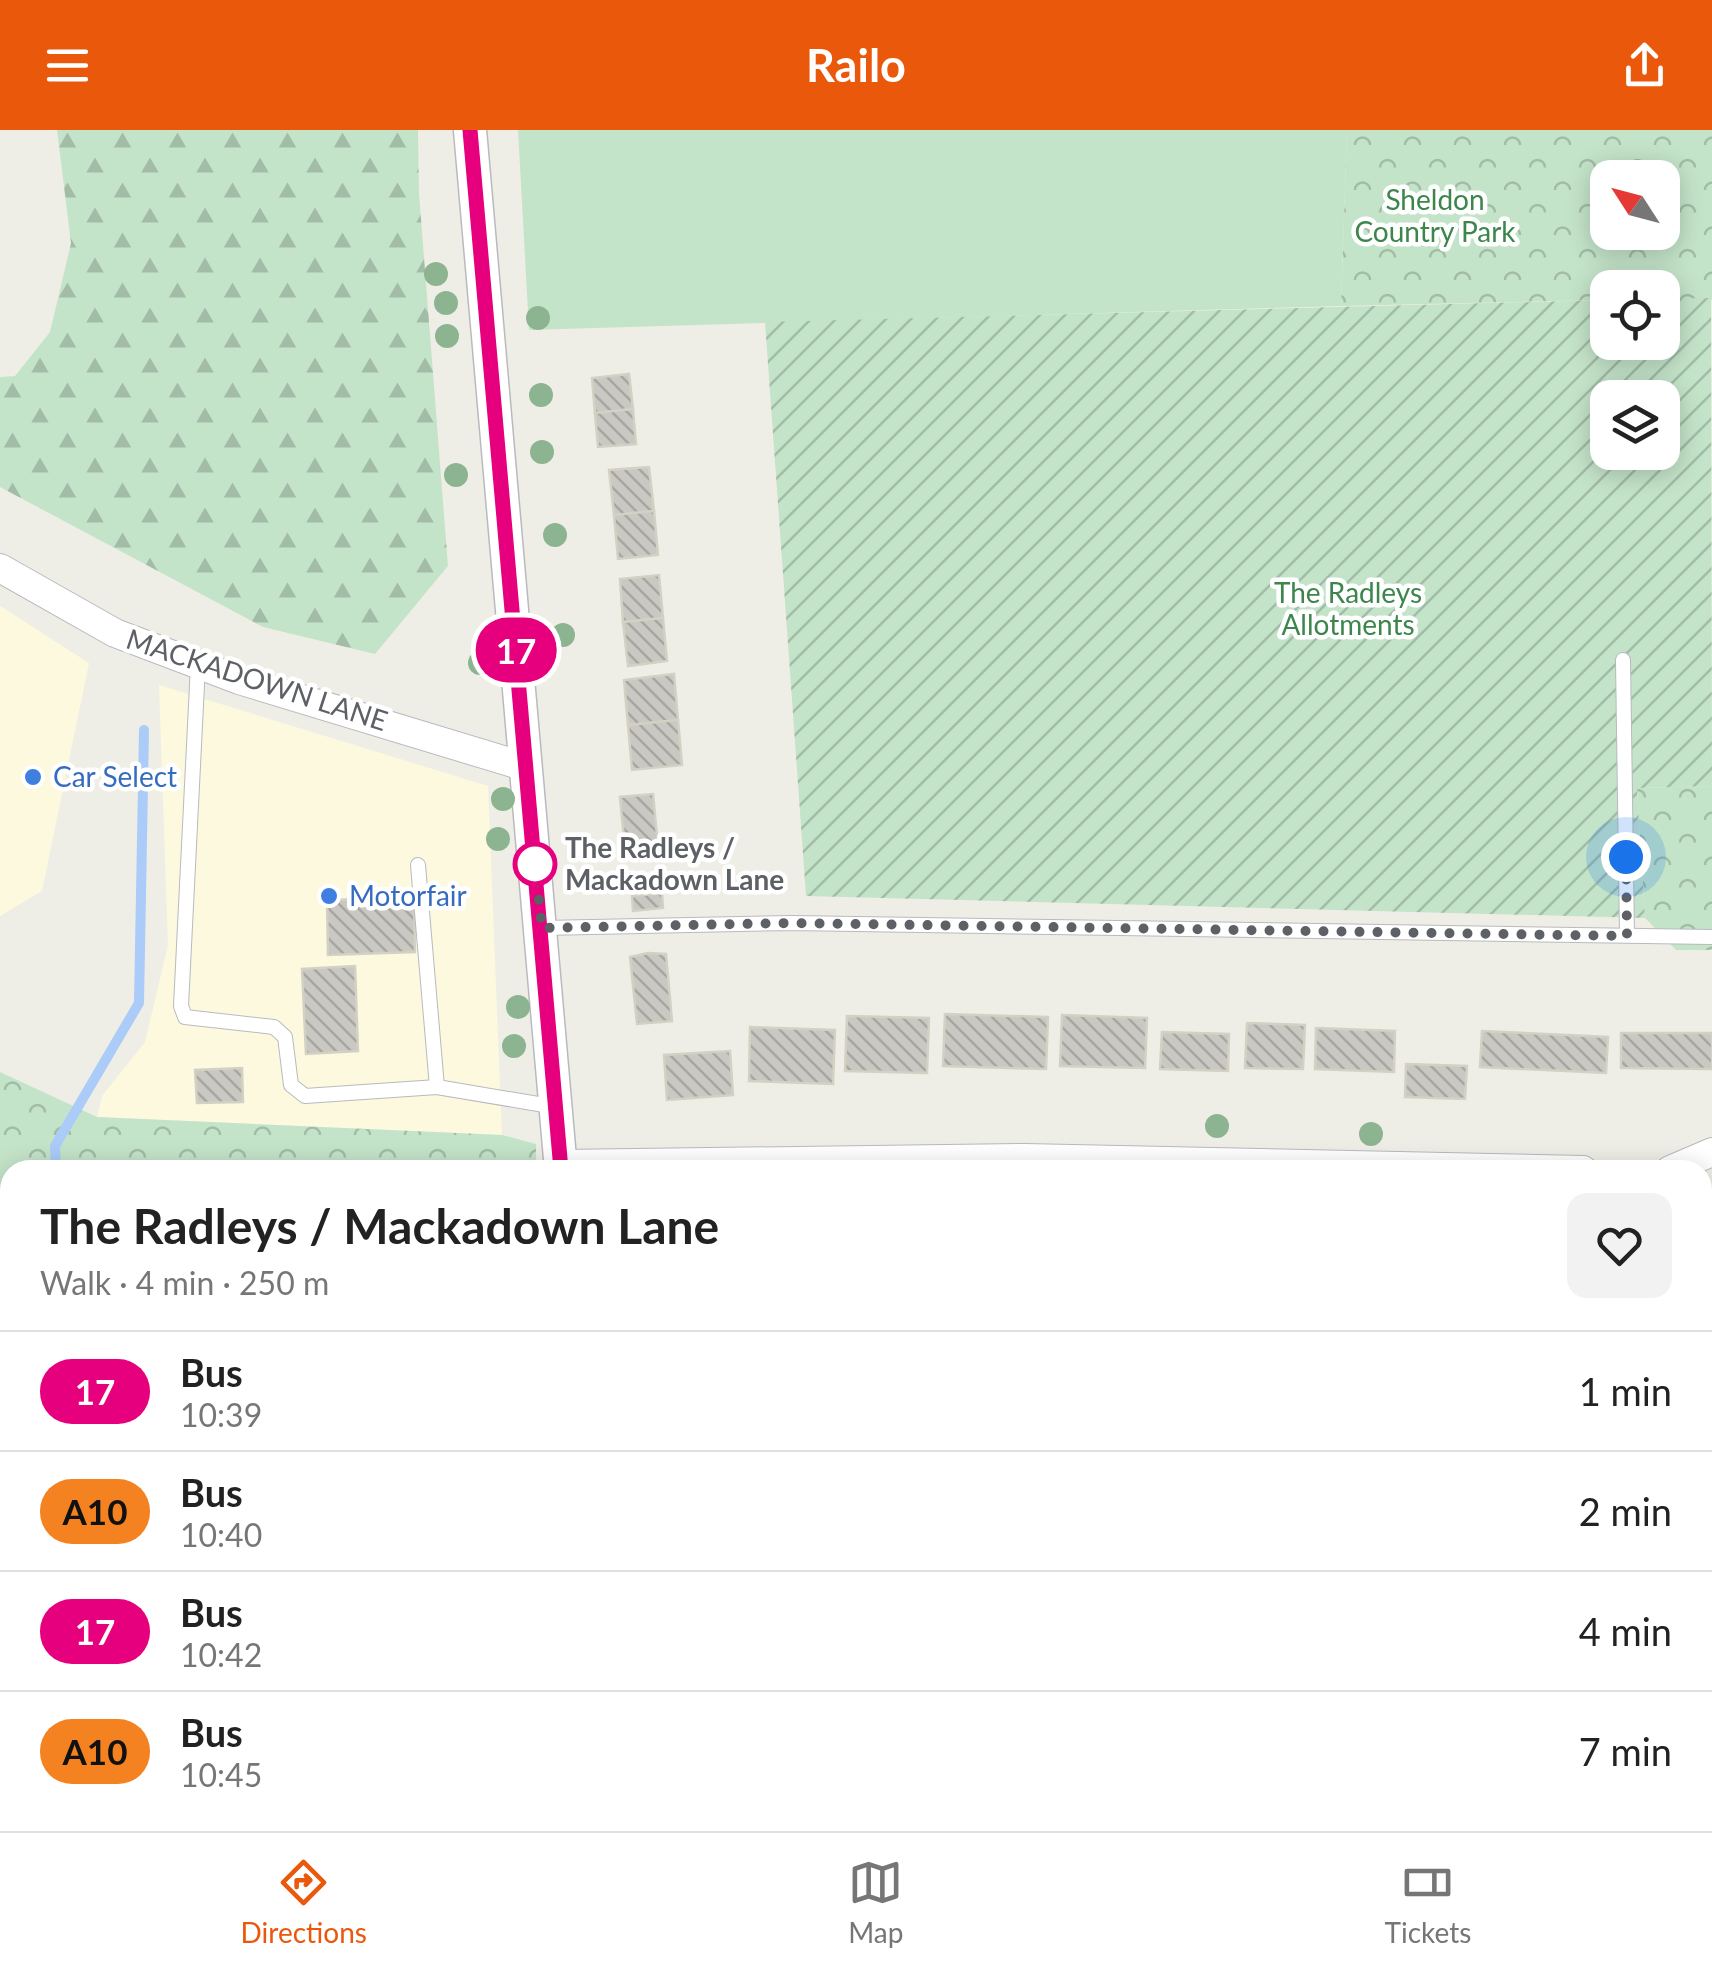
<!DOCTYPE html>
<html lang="en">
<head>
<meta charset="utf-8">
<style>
  :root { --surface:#fff; --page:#f2f2f2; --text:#222; --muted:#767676; --line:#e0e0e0; --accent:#ea580c }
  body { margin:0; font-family:Lato,sans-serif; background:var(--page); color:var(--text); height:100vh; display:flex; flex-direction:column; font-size:38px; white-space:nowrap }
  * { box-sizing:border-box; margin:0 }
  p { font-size:32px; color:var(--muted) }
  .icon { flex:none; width:55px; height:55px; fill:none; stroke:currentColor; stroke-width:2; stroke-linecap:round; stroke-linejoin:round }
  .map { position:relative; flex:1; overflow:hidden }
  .sheet { position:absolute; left:0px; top:1030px; width:1712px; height:672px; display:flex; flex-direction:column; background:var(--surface); border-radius:30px 30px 0 0; box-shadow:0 5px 25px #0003 }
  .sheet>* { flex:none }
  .badge { padding:0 20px; border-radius:32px; font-size:35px; line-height:65px }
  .needle { width:65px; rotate:306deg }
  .fabs { position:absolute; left:1590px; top:30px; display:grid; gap:20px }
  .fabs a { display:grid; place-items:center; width:90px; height:90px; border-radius:20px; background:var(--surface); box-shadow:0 5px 25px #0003; font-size:50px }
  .you { position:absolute; width:50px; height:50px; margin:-25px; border:8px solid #fff; border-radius:50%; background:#1a73e8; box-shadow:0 0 0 15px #1a73e833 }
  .map>.badge { position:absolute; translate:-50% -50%; box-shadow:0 0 0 5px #fff }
  .round { display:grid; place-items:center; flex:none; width:105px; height:105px; border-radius:20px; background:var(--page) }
  .overview { display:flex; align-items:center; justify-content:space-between; height:170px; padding:0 40px }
  h1 { font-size:48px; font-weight:700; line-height:75px }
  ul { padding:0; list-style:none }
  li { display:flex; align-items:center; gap:30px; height:120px; padding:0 40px; border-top:2px solid var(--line) }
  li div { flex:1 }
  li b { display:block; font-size:38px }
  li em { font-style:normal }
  li .badge { min-width:110px; font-weight:700; text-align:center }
  header { display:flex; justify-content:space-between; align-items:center; height:130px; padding:0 40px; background:var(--accent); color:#fff; font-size:45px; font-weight:700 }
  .tabs { display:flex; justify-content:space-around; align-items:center; height:140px; border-top:2px solid var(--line); background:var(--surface); font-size:28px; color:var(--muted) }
  .tabs a { display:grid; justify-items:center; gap:5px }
  .tabs .selected { color:var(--accent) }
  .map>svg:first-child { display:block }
  .commercial { fill:#fcf9de }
  .grass { fill:#c4e4c9 }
  .forest { fill:url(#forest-firs) }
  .park { fill:url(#park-crowns); fill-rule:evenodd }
  .garden { fill:url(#garden-furrows); fill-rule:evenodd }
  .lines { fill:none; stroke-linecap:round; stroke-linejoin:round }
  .stream { stroke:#abcbf9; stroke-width:10 }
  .building { fill:url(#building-back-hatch); stroke:#d3d1c4; stroke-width:2.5 }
  .service-casing { stroke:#b8babe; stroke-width:16 }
  .minor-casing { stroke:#b8babe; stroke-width:30 }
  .tertiary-casing { stroke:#b8babe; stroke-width:35 }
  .service { stroke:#fff; stroke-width:14 }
  .minor { stroke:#fff; stroke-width:28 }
  .tertiary { stroke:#fff; stroke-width:32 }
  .tree { fill:#8db491 }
  .line-casing { stroke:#fff; stroke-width:22 }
  .line { stroke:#e6007e; stroke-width:15 }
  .walk { stroke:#5d6065; stroke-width:10; stroke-dasharray:0 18 }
  .shop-dot { fill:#3f7fe0; stroke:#fff; stroke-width:4 }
  .stop-dot { fill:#fff; stroke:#e6007e; stroke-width:5 }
  .labels { text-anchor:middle; stroke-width:9; stroke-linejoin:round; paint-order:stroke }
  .park-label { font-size:28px; fill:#3c854b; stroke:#fff }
  .street-label { font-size:28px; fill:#5d6065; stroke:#fff }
  .shop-label { font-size:28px; fill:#366cbe; stroke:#fff; text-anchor:start }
  .stop-label { font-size:28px; font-weight:bold; fill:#5d6065; stroke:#fff; text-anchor:start }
</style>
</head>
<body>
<header><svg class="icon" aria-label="menu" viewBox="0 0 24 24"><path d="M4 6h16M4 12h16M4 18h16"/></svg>Railo<svg class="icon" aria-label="share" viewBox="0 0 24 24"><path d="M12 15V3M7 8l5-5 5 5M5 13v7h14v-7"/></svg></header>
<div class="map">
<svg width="1712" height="1701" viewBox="0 0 1712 1701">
  <defs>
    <pattern id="forest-firs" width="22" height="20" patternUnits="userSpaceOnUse" patternTransform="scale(2.5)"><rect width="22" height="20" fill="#c4e4c9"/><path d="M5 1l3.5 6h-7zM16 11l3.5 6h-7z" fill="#a2bca7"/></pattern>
    <pattern id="park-crowns" width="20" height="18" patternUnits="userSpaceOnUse" patternTransform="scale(2.5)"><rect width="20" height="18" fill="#c4e4c9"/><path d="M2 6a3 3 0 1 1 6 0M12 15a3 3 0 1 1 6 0" fill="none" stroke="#a2bca7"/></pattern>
    <pattern id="garden-furrows" width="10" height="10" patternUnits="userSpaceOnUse" patternTransform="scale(2.5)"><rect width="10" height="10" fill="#c4e4c9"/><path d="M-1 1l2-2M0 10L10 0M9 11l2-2" fill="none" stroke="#a2bca7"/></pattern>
    <pattern id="building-back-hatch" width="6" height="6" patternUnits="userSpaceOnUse" patternTransform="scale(2.5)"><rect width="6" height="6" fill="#cac8c2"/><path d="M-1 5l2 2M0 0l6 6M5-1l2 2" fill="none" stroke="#a7a6a1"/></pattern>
  </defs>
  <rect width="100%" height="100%" fill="#efeee6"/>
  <g class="commercial">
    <path d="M0,476L89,533L42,761L0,786Z"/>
    <path d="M159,555L488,656L502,1005L97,987L102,966L145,912L168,815Z"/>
  </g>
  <path class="grass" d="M518,0H1347L1341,176L529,200Z"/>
  <path class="forest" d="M57,0H418L419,63L448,436L375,524L263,497L0,357V247L15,246L50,202L71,113Z"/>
  <g class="park">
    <path d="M1347,0H1712V170L1663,169L1662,158H1608L1607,170L1341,176ZM1608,48H1662V102H1608Z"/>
    <path d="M1712,656V820H1676L1645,788L1637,658Z"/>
    <path d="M0,942L97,987L502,1005L536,1014V1040H10V1692H192V1701H0Z"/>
  </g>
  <path class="garden" d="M1711,168L1712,656L1637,658L1645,788L806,766L765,192L1607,170L1608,212H1662L1663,169ZM1608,268H1662V322H1608Z"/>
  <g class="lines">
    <g class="stream">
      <path d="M56,1040L55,1016L139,873L144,600"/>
      <path d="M0,1652L10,1643"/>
    </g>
  </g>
  <g class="building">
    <path d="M629,244L633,279L595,283L592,248Z"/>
    <path d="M633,279L636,314L598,317L595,283Z"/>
    <path d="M649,337L654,381L614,385L609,340Z"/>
    <path d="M654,381L658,425L618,429L614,385Z"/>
    <path d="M659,445L663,488L623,492L620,449Z"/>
    <path d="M663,488L667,531L628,536L623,492Z"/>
    <path d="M674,544L678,590L628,595L624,550Z"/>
    <path d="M678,590L682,635L632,640L628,595Z"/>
    <path d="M653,664L659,727L626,730L620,667Z"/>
    <path d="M662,763L663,778L633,781L632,766Z"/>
    <path d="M414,768L415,822L328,825L327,770Z"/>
    <path d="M648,823L666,824L672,891L637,894L630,827Z"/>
    <path d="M355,836L358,921L306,924L302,839Z"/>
    <path d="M945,884L1048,887L1046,939L943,936Z"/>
    <path d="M1062,885L1147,888L1145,938L1060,936Z"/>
    <path d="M847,886L929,888L927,943L845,941Z"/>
    <path d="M1247,893L1305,895L1303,939L1245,938Z"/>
    <path d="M750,897L835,900L833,954L749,951Z"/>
    <path d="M1316,898L1395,901L1394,942L1315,939Z"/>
    <path d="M1482,901L1608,907L1606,943L1480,937Z"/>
    <path d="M1162,902L1229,904L1228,941L1160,939Z"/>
    <path d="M1621,903H1712V939L1621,938Z"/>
    <path d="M730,921L733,965L667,970L664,925Z"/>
    <path d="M1406,934L1467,936L1465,969L1405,967Z"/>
    <path d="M242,938L243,972L197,973L195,940Z"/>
    <rect x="913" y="1692" width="39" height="9"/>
    <path d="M1281,1697L1403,1701H1281Z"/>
  </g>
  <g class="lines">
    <defs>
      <g id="service">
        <path d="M1623,530L1627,805"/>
        <path d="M198,535L181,876L185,887L274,897L285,907L291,955L305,966L437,957L556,977"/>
        <path d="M418,735L437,957"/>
        <path d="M542,798L791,793L1712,807"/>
      </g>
      <g id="minor">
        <path d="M0,438L115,503L239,550L526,637"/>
        <path d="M561,1034L1025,1028L1583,1040"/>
        <path d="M1670,1040L1712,1022"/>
        <path d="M1665,1692V1701"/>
        <path d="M1023,1701V1692"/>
      </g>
      <g id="tertiary">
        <path d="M470,0L561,1040"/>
        <path d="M548,1701V1692"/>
      </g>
    </defs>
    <use href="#service" class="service-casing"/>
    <use href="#minor" class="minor-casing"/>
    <use href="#tertiary" class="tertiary-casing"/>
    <use href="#service" class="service"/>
    <use href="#minor" class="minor"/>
    <use href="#tertiary" class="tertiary"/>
  </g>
  <g class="tree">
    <circle cx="436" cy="144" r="12"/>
    <circle cx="446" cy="173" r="12"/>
    <circle cx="538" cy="188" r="12"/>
    <circle cx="447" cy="206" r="12"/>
    <circle cx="541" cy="265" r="12"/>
    <circle cx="542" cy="322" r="12"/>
    <circle cx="456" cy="345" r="12"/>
    <circle cx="555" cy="405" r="12"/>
    <circle cx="563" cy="505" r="12"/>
    <circle cx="480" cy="533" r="12"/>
    <circle cx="503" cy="669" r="12"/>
    <circle cx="498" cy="709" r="12"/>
    <circle cx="518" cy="877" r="12"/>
    <circle cx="514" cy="916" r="12"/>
    <circle cx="1217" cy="996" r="12"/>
    <circle cx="1371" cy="1004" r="12"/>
  </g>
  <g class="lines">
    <defs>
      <path id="line" d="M470,0L561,1040"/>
    </defs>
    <use href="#line" class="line-casing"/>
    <use href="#line" class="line"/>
    <path class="walk" d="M535,734L542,798L791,793L1627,806L1626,727"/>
  </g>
  <g class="shop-dot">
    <circle cx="33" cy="647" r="10"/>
    <circle cx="329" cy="766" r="10"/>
  </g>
  <circle class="stop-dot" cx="535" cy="734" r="20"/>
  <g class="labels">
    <g class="park-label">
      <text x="1435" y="80">Sheldon<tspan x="1435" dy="32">Country Park</tspan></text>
      <text x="1348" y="473">The Radleys<tspan x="1348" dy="32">Allotments</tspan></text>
    </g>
    <g class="street-label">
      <text transform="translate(257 550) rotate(18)" y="10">MACKADOWN LANE</text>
    </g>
    <g class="shop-label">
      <text x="53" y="657">Car Select</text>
      <text x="349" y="776">Motorfair</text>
    </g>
    <g class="stop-label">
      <text x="565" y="728">The Radleys /<tspan x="565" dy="32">Mackadown Lane</tspan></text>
    </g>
  </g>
</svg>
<div class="fabs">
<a><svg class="needle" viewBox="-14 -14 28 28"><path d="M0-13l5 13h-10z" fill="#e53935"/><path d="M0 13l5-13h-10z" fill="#767676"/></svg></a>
<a><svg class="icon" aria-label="locate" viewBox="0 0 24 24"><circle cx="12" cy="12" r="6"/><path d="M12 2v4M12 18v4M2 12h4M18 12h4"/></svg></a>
<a><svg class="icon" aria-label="layers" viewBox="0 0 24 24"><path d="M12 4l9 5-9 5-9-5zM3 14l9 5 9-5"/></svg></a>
</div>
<div class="you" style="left:1626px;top:727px"></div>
<b class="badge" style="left:516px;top:520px;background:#e6007e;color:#fff">17</b>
<section class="sheet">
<div class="overview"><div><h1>The Radleys / Mackadown Lane</h1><p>Walk · 4 min · 250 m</p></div><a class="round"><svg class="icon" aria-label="heart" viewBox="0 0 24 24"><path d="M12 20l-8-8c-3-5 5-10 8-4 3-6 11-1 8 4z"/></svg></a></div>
<ul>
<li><span class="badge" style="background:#e6007e;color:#fff">17</span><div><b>Bus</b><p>10:39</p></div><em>1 min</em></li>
<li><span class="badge" style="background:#f58220;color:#111">A10</span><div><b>Bus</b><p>10:40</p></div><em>2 min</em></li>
<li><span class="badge" style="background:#e6007e;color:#fff">17</span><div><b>Bus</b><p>10:42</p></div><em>4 min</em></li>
<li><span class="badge" style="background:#f58220;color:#111">A10</span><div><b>Bus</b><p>10:45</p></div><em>7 min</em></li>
</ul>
</section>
</div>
<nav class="tabs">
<a class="selected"><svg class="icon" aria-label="directions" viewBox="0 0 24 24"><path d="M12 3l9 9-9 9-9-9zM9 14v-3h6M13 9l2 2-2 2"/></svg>Directions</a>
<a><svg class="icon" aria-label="map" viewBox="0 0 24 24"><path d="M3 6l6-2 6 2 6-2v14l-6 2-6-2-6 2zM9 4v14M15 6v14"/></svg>Map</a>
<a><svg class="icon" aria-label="tickets" viewBox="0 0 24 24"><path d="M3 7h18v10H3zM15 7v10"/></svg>Tickets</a>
</nav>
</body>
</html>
